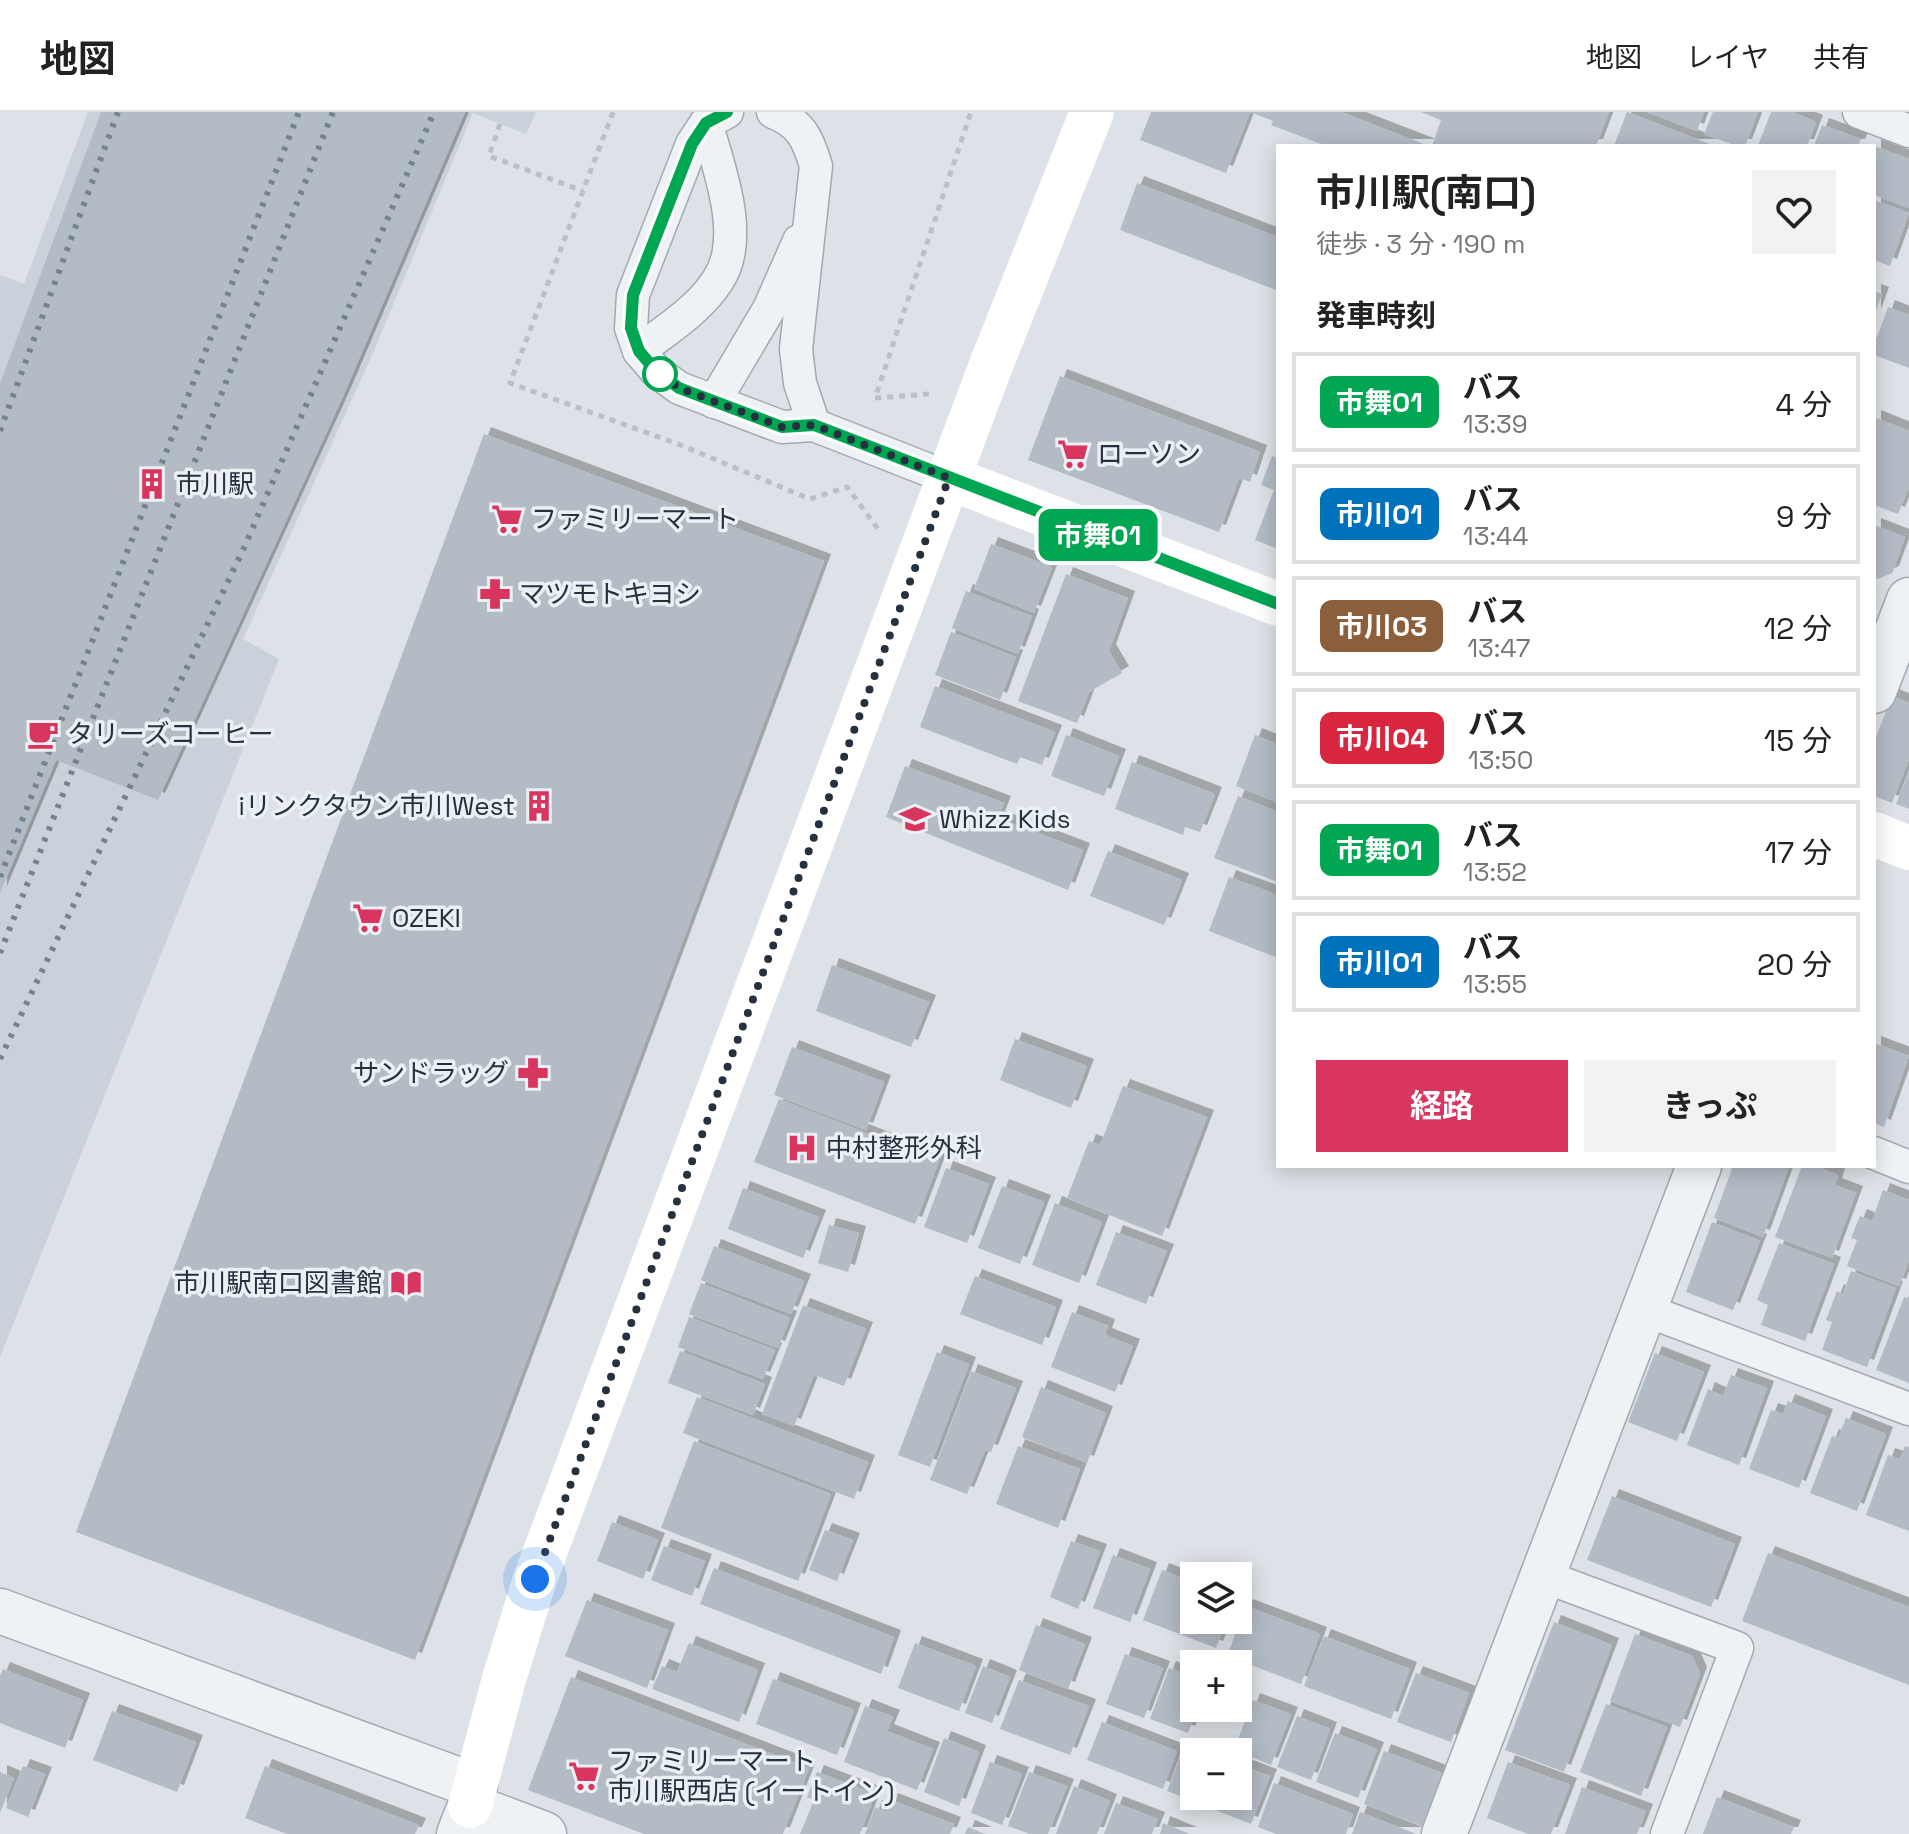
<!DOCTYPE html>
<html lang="ja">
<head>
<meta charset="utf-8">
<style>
  :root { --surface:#fff; --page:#f2f2f2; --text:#222; --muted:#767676; --line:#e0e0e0; --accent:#d8355f }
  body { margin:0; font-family:"Space Grotesk","Noto Sans JP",sans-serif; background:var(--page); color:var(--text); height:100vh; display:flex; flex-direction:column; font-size:30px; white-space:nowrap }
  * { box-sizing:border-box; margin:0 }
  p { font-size:26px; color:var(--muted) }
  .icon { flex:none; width:44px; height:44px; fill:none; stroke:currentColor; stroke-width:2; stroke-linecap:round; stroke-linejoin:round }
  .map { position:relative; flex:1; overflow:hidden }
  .drawer { position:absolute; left:1276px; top:32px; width:600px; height:1024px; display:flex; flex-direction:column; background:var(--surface); border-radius:0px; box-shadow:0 4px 20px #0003 }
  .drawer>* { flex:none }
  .badge { padding:0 16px; border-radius:12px; font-size:28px; line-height:52px }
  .buttons { position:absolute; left:1180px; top:1450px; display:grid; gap:16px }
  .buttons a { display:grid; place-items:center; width:72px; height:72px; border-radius:0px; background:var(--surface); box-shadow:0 4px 20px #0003; font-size:40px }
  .you { position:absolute; width:40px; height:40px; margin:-20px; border:6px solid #fff; border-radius:50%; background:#1a73e8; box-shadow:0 0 0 12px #1a73e833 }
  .map>.badge { position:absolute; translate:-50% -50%; box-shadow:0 0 0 4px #fff }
  h2 { padding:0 40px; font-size:30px; line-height:72px }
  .round { display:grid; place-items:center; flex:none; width:84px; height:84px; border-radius:0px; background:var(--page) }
  .summary { display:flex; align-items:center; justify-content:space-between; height:136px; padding:0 40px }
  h1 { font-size:38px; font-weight:700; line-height:60px }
  .button { display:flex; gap:16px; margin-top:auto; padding:16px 40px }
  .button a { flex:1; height:92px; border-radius:0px; background:var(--accent); color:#fff; font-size:32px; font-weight:700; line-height:92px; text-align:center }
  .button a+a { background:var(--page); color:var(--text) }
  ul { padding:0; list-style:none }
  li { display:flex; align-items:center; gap:24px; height:100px; margin:0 16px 12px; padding:0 24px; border:4px solid var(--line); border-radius:0px }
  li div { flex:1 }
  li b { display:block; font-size:30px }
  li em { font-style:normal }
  li .badge { min-width:88px; font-weight:700; text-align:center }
  header { display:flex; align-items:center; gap:48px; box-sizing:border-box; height:112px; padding:0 40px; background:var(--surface); border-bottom:2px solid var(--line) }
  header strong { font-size:38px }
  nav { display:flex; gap:44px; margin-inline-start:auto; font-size:28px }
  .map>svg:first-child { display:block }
  .built { fill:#cad1da }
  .building { fill:#b3bbc5; filter:url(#shadow) }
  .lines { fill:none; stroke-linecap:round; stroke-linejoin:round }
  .lane-casing { stroke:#a1a9b1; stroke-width:35 }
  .street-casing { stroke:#a1a9b1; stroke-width:47 }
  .path { stroke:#bac0c6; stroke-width:5; stroke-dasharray:6 6; stroke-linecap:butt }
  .lane { stroke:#eff2f5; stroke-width:32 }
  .street { stroke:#eff2f5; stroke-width:44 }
  .secondary { stroke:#fff; stroke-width:44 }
  .rail { stroke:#748392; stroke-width:6; stroke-dasharray:4 8; stroke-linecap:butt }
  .line-casing { stroke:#fff; stroke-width:18 }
  .line { stroke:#00a651; stroke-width:12 }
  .walk { stroke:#25313f; stroke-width:8; stroke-dasharray:0 14.4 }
  .stop-dot { fill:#fff; stroke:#00a651; stroke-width:4 }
  .labels { text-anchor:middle; stroke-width:7; stroke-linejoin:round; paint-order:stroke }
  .poi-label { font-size:26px; fill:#25313f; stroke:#ebf0f5; text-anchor:start }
</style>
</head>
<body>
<header>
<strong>地図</strong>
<nav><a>地図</a><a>レイヤ</a><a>共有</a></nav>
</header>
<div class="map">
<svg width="1909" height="1722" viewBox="0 0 1909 1722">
  <defs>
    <filter id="shadow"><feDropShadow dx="7" dy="-7" stdDeviation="0" flood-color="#0004"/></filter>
  </defs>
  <rect width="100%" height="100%" fill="#dce2e7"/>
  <path class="built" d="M88,0H536L526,22L473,1L373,241L243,527L279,547L0,1245V163L24,172Z"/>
  <g class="building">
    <path d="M101,0H465L342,287L158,688L56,648L0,781V272Z"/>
    <path d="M1151,0H1341L1429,34H1326L1271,13L1273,9L1250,0L1226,61L1140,28Z"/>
    <path d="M1421,0H1609L1596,34H1432L1441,8Z"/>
    <path d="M1627,0L1715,34H1614Z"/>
    <path d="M1647,0H1704L1697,19Z"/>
    <path d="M1713,0H1758L1745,34H1737L1704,22Z"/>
    <path d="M1771,0H1792L1816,10L1807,34H1758Z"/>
    <path d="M1822,13L1861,27L1858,34H1814Z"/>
    <path d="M1874,34L1909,47V96L1874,83Z"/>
    <path d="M1137,71L1278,125L1276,178L1120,118Z"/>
    <path d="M1874,88L1909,101L1890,154L1874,148Z"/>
    <path d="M1874,179L1882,182L1874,204Z"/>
    <path d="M1888,195L1909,203V256L1874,243V233Z"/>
    <path d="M1060,264L1260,340L1250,370L1239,366L1219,420L1028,348Z"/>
    <path d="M1874,305L1909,319V375L1898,402L1874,393Z"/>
    <path d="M484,322L824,449L415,1548L76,1420Z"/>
    <path d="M1272,344L1278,346V437L1255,428L1274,378L1261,373Z"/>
    <path d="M1874,413L1905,425L1892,461L1878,467L1874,465Z"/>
    <path d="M991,432L1052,455L1034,501L974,477Z"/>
    <path d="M1066,462L1128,486L1109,539L1122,561L1089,580L1077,611L1018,589Z"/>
    <path d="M966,479L1032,504L1018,542L952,516Z"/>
    <path d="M951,520L1016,545L1000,588L935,563Z"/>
    <path d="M935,574L1055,620L1042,653L1020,645L1017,652L920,615Z"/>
    <path d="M1892,584L1909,591V647L1892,691L1874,684V630Z"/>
    <path d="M1066,623L1119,644L1104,684L1051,664Z"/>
    <path d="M1255,623L1278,632V691L1236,674Z"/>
    <path d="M1132,650L1215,682L1200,720L1185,715L1183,723L1115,697Z"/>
    <path d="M905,654L1004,691L998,706L1083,738L1068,778L886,705Z"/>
    <path d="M1909,659V697L1896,692Z"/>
    <path d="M1238,684L1278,700V770L1214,746Z"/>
    <path d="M1108,739L1182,768L1164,813L1090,784Z"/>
    <path d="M1229,765L1278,783V846L1209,819Z"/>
    <path d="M832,853L929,890L911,935L816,899Z"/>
    <path d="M1015,927L1087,954L1071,996L1000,968Z"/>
    <path d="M1874,931L1909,944L1884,1015L1874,1011Z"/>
    <path d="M792,935L884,970L866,1018L774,983Z"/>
    <path d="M1123,974L1207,1005L1162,1124L1067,1086L1089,1029L1100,1033Z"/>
    <path d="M779,987L939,1049L915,1112L754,1050Z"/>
    <path d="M1733,1054H1789L1763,1125L1714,1106Z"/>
    <path d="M1802,1054H1815L1838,1063L1835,1073L1856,1081L1832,1146L1775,1125Z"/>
    <path d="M946,1056L989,1072L967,1131L924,1115Z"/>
    <path d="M1002,1074L1044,1090L1020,1152L978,1136Z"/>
    <path d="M743,1076L819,1105L803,1146L728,1117Z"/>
    <path d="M1883,1078L1909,1088V1148L1899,1174L1847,1154L1857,1128L1851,1126L1860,1104L1872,1109Z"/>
    <path d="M1055,1091L1102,1110L1079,1171L1032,1153Z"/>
    <path d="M1712,1110L1760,1129L1733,1198L1686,1180Z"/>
    <path d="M829,1113L859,1121L848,1160L818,1151Z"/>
    <path d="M1116,1120L1167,1139L1146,1192L1096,1173Z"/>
    <path d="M1779,1131L1834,1152L1805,1229L1761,1213L1768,1193L1757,1188Z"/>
    <path d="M714,1134L804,1169L791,1202L701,1168Z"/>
    <path d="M1851,1159L1896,1176L1867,1255L1822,1238L1832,1210L1826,1208L1837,1179L1843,1182Z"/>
    <path d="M975,1164L1056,1195L1042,1233L960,1202Z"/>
    <path d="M701,1171L790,1206L778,1236L689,1202Z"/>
    <path d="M1904,1185L1909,1187V1271L1876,1258Z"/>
    <path d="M803,1193L866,1217L844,1274L814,1263L794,1314L762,1302Z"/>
    <path d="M1072,1200L1108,1214L1105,1223L1133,1234L1115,1280L1051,1255Z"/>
    <path d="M689,1205L775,1238L763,1267L678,1235Z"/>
    <path d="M680,1239L765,1272L753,1303L668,1271Z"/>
    <path d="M937,1240L969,1252L930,1355L898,1343Z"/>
    <path d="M1655,1241L1704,1260L1677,1329L1628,1310Z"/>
    <path d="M971,1259L1016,1276L991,1340L985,1338L967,1382L930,1368Z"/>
    <path d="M1731,1263L1767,1276L1739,1353L1687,1333L1708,1277L1723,1284Z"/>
    <path d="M1041,1275L1106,1301L1087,1351L1022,1325Z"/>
    <path d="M697,1285L868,1350L854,1387L683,1321Z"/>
    <path d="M1788,1289L1826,1304L1799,1376L1749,1357L1771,1298L1783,1302Z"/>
    <path d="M1846,1306L1886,1322L1857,1399L1810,1381L1832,1324L1838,1326Z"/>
    <path d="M694,1329L831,1382L798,1469L661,1416Z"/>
    <path d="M1018,1334L1080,1357L1058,1416L996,1392Z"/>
    <path d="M1905,1334L1909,1335V1419L1866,1403L1888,1343L1900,1347Z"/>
    <path d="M1612,1384L1735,1432L1711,1495L1587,1448Z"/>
    <path d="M612,1410L658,1428L643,1467L597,1449Z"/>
    <path d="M825,1418L853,1428L837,1469L809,1458Z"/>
    <path d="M1071,1429L1100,1439L1078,1497L1050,1485Z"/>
    <path d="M664,1434L705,1449L692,1484L651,1468Z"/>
    <path d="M1768,1441L1909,1495V1573L1742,1509Z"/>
    <path d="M1113,1443L1150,1457L1130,1510L1093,1496Z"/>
    <path d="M714,1456L894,1525L881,1562L700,1492Z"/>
    <path d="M1162,1458L1194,1470V1508H1227L1216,1536L1143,1508Z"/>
    <path d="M587,1488L668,1518L647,1576L565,1544Z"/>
    <path d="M1246,1494L1320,1522L1301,1572L1227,1544Z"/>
    <path d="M1554,1510L1612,1533L1564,1660L1505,1638Z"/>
    <path d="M1036,1513L1085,1532L1068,1577L1019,1558Z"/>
    <path d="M1635,1522L1692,1544L1700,1562L1680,1615L1610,1589Z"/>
    <path d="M1324,1524L1410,1557L1391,1607L1304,1574Z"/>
    <path d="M689,1531L758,1558L739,1610L652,1577L662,1554L677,1560Z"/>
    <path d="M915,1531L976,1554L959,1599L898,1576Z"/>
    <path d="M1125,1542L1163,1556L1144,1606L1106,1592Z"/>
    <path d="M983,1554L1010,1565L992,1611L965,1601Z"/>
    <path d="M1169,1556L1181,1560L1180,1564L1194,1570V1596H1198L1188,1621L1150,1607Z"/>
    <path d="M3,1557L83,1588L65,1636L0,1611V1564Z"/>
    <path d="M1416,1561L1469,1581L1451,1630L1397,1610Z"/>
    <path d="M571,1565L809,1656L783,1722H644L528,1678Z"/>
    <path d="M773,1567L854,1598L837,1643L756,1612Z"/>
    <path d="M1019,1568L1089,1594L1070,1643L1000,1617Z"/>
    <path d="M1253,1588L1291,1602L1271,1653L1234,1638Z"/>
    <path d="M1606,1592L1667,1615L1641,1684L1580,1660Z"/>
    <path d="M865,1594L893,1605L887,1619L933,1637L917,1678L844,1650Z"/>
    <path d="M112,1599L196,1630L177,1680L93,1648Z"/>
    <path d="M1297,1604L1330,1617L1311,1668L1277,1655Z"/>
    <path d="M1102,1610L1177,1639L1163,1677L1087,1648Z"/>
    <path d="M1335,1621L1377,1637L1358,1686L1316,1670Z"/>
    <path d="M944,1626L979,1640L959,1694L924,1680Z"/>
    <path d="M1184,1634L1200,1640H1194V1684H1214L1210,1696L1167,1679Z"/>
    <path d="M1384,1639L1442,1661L1422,1714L1364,1692Z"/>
    <path d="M990,1650L1022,1662L1002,1713L971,1701Z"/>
    <path d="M1508,1650L1570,1673L1551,1722H1528L1487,1706Z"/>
    <path d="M1238,1652L1270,1664L1251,1712L1213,1697L1218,1684H1238Z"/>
    <path d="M23,1654L45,1662L28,1705L6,1696Z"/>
    <path d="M265,1654L419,1713L415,1722H287L245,1706Z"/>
    <path d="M0,1660L14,1666L0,1701Z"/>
    <path d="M817,1660L875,1682L860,1722H800L814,1688L807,1685Z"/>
    <path d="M1029,1660L1067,1674L1048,1722H1030L1008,1714Z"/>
    <path d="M1274,1671L1353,1702L1346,1722H1276L1258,1715Z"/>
    <path d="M1074,1674L1110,1689L1097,1722H1056Z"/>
    <path d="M1582,1675L1646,1699L1637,1722H1565Z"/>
    <path d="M1717,1685L1794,1715L1791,1722H1703Z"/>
    <path d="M891,1688L954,1712L950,1722H865L875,1695L887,1700Z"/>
    <path d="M1116,1691L1158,1707L1152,1722H1104Z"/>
    <path d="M1360,1700L1416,1722H1352Z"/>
    <path d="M1163,1711L1190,1722H1160Z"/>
    <path d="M968,1715L985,1722H965Z"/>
  </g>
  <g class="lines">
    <defs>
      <g id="lane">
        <path d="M727,0L706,11L692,32L633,183L631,216L639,239L656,259L679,276L782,315L814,313L949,366"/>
        <path d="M773,0C801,11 808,27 816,54L796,237L800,271L814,313"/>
        <path d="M1859,0L1909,19"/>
        <path d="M639,239C667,217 699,198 718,168C746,126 719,56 706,11"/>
        <path d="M714,290L769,197L799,129"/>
        <path d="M1874,1041L1909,1055"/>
        <path d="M1645,1198L1909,1297"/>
        <path d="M1543,1464L1737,1536L1667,1722"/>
      </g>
      <g id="street">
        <path d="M1874,579L1909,488"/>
        <path d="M0,1499L475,1674"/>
        <path d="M459,1722L470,1694L544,1722"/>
        <path d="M1444,1722L1699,1054"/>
      </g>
    </defs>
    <use href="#lane" class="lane-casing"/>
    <use href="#street" class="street-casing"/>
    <g class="path">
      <path d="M613,0L510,271L678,332L810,387L847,375L878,417"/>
      <path d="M500,12L489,44L583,79"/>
      <path d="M929,282L875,286L971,0"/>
    </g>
    <use href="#lane" class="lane"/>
    <use href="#street" class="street"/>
    <g class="secondary">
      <path d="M949,366L1278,492"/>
      <path d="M1874,722L1909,736"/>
      <path d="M470,1694L504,1567L535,1467L991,253L1092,0"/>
    </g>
    <g class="rail">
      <path d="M0,319L118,0"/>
      <path d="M0,765L299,0"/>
      <path d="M0,841L333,0"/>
      <path d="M0,947L243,438L434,0"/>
    </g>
  </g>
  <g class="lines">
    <defs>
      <path id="line" d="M727,0L706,11L692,32L633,183L631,216L639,239L656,259L679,276L782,315L814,313L1278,492"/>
    </defs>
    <use href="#line" class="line-casing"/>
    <use href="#line" class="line"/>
    <path class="walk" d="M535,1467L949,366L814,313L782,315L679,276L656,259L660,262"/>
  </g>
  <defs>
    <symbol id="supermarket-bare" viewBox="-9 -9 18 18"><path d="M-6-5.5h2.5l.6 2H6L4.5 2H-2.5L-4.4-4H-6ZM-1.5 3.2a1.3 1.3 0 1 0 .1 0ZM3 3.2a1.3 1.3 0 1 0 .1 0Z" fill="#d8355f" stroke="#ebf0f5" stroke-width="2.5" paint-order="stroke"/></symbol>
    <symbol id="building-bare" viewBox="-9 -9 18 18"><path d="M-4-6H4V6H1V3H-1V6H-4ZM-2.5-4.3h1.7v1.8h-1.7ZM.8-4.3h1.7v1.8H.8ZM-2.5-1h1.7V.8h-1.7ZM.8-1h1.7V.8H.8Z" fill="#d8355f" stroke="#ebf0f5" stroke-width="2.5" paint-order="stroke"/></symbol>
    <symbol id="pharmacy-bare" viewBox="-9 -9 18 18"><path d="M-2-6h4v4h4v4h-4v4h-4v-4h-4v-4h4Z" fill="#d8355f" stroke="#ebf0f5" stroke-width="2.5" paint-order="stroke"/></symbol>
    <symbol id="cafe-bare" viewBox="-9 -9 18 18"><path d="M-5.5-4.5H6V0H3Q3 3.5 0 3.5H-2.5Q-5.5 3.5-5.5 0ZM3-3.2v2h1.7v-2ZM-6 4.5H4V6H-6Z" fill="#d8355f" stroke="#ebf0f5" stroke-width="2.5" paint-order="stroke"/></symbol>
    <symbol id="school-bare" viewBox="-9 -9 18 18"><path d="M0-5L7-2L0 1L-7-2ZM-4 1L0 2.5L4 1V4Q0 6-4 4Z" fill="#d8355f" stroke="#ebf0f5" stroke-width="2.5" paint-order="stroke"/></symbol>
    <symbol id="hospital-bare" viewBox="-9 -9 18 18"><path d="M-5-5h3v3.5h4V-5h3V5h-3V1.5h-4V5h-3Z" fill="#d8355f" stroke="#ebf0f5" stroke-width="2.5" paint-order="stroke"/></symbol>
    <symbol id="library-bare" viewBox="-9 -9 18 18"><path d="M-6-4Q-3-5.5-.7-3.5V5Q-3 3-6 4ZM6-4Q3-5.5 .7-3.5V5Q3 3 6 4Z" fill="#d8355f" stroke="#ebf0f5" stroke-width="2.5" paint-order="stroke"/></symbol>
  </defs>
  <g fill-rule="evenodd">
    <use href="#supermarket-bare" x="1051" y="320" width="44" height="44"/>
    <use href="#building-bare" x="130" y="350" width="44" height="44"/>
    <use href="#supermarket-bare" x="485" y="385" width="44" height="44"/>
    <use href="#pharmacy-bare" x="473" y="460" width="44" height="44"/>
    <use href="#cafe-bare" x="21" y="600" width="44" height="44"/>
    <use href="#building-bare" x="517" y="672" width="44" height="44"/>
    <use href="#school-bare" x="893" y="685" width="44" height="44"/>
    <use href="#supermarket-bare" x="346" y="784" width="44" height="44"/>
    <use href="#pharmacy-bare" x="511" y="939" width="44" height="44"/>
    <use href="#hospital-bare" x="780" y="1014" width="44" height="44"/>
    <use href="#library-bare" x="384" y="1149" width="44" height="44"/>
    <use href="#supermarket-bare" x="562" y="1642" width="44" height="44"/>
  </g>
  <circle class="stop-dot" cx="660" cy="262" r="16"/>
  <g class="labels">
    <g class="poi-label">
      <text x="1097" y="351">ローソン</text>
      <text x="176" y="381">市川駅</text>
      <text x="531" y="416">ファミリーマート</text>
      <text x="519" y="491">マツモトキヨシ</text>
      <text x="67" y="631">タリーズコーヒー</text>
      <text x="515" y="703" text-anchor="end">iリンクタウン市川West</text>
      <text x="939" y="716">Whizz Kids</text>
      <text x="392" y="815">OZEKI</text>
      <text x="509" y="970" text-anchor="end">サンドラッグ</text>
      <text x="826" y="1045">中村整形外科</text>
      <text x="382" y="1180" text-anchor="end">市川駅南口図書館</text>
      <text x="608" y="1658">ファミリーマート<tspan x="608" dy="30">市川駅西店 (イートイン)</tspan></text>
    </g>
  </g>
</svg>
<div class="buttons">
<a><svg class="icon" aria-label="layers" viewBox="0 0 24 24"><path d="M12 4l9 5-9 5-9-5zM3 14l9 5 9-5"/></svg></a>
<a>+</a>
<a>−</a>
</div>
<div class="you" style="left:535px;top:1467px"></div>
<b class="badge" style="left:1098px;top:423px;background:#00a651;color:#fff">市舞01</b>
<section class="drawer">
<div class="summary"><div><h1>市川駅(南口)</h1><p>徒歩 · 3 分 · 190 m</p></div><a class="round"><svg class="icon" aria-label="heart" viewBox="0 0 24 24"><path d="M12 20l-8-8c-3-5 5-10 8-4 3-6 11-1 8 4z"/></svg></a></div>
<h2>発車時刻</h2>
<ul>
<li><span class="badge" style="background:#00a651;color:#fff">市舞01</span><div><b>バス</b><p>13:39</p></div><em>4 分</em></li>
<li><span class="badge" style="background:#0072bc;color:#fff">市川01</span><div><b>バス</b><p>13:44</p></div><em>9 分</em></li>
<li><span class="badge" style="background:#8b5e3c;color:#fff">市川03</span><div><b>バス</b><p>13:47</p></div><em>12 分</em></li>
<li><span class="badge" style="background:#d7263d;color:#fff">市川04</span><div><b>バス</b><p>13:50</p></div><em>15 分</em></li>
<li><span class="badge" style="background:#00a651;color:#fff">市舞01</span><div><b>バス</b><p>13:52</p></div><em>17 分</em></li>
<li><span class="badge" style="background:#0072bc;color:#fff">市川01</span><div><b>バス</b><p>13:55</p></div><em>20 分</em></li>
</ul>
<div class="button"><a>経路</a><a>きっぷ</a></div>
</section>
</div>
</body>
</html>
